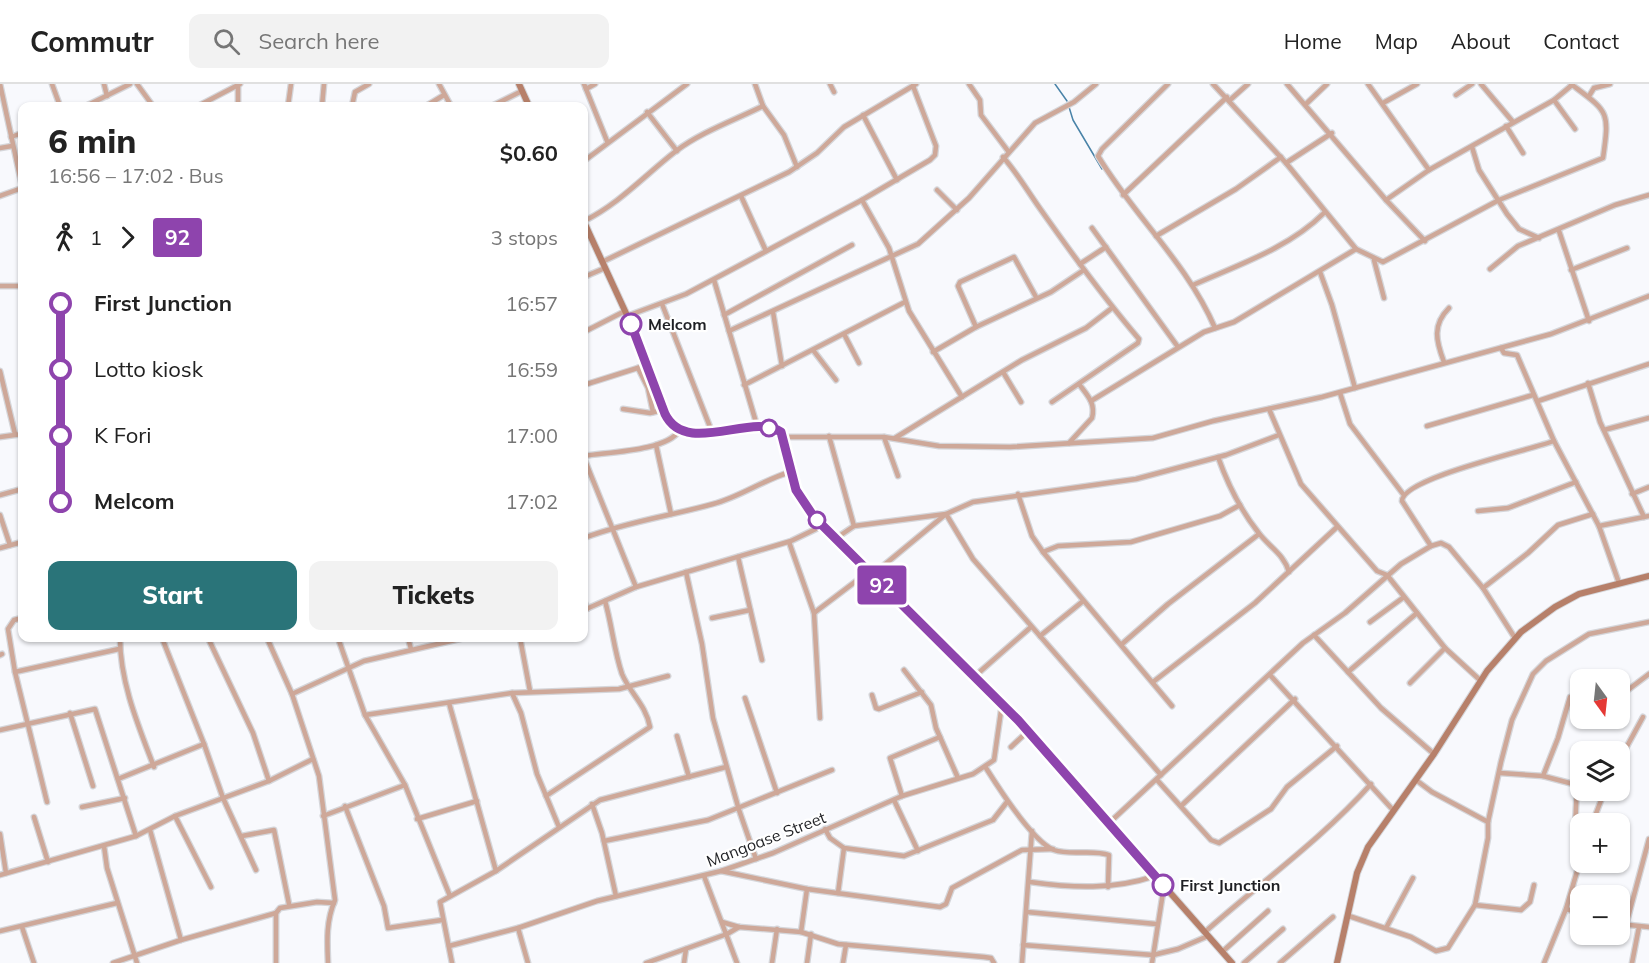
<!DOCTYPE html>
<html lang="en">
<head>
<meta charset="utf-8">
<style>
  :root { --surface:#fff; --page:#f2f2f2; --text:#222; --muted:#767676; --line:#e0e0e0; --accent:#2a7479 }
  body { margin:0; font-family:Mulish,sans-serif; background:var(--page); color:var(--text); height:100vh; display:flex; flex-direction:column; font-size:22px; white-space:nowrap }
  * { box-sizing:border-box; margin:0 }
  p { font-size:20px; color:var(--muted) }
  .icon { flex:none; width:33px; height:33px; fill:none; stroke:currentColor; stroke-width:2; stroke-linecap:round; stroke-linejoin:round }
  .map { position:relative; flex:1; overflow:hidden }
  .panel { position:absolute; left:18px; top:18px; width:570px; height:540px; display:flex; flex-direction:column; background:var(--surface); border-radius:12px; box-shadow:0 2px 4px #0004 }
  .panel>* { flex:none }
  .badge { padding:0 12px; border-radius:4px; font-size:21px; line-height:39px }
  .needle { width:39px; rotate:165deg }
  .buttons { position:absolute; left:1570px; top:585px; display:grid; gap:12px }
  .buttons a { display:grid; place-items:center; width:60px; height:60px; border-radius:12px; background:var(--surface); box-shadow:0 2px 4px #0004; font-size:30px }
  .map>.badge { position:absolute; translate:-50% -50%; box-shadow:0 0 0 3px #fff }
  .legs { display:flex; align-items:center; gap:9px; height:66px; padding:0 30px; font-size:20px }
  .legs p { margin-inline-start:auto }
  .head { display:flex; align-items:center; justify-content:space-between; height:102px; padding:0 30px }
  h1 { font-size:33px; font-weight:800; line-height:45px }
  .cta { display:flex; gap:12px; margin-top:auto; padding:12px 30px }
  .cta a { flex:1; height:69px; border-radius:12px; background:var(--accent); color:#fff; font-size:24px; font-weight:800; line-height:69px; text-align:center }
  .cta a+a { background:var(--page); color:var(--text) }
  ul { padding:0 30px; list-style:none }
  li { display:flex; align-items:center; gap:21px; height:66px; font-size:22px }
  li i { display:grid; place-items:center; width:9px; height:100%; margin:0 8px; background:currentColor }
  li i::after { content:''; width:15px; height:15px; margin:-8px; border:4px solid; border-radius:50%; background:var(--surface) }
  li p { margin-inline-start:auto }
  li:first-child i { background:linear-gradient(#0000 50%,currentColor 0) }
  li:last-child i { background:linear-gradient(currentColor 50%,#0000 0) }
  header { display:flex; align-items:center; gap:36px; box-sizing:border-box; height:84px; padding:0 30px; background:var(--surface); border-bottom:2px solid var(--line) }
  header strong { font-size:28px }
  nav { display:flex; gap:33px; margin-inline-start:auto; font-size:21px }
  .search { width:420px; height:54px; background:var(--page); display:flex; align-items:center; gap:15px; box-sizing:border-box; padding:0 21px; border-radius:12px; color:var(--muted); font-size:22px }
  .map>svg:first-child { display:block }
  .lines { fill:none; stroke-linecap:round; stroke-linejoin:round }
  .stream { stroke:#4983a8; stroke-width:1.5 }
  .street-casing { stroke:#d5d6da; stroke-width:7 }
  .secondary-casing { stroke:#d5d6da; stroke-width:8 }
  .street { stroke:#cea899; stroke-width:4.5 }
  .secondary { stroke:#b7806a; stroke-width:6 }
  .line-1-casing { stroke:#fff; stroke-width:14 }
  .line-1 { stroke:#8e44ad; stroke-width:9 }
  .stop-1-dot { fill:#fff; stroke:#8e44ad; stroke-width:3 }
  .labels { text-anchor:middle; stroke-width:4.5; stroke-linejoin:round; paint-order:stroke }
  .stop-label { font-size:16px; font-weight:bold; fill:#1f2024; stroke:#fff; text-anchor:start }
  .street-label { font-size:16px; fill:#1f2024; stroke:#fff }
</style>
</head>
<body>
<header>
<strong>Commutr</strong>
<div class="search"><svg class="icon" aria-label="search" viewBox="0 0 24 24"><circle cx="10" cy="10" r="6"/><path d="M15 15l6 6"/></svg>Search here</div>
<nav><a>Home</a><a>Map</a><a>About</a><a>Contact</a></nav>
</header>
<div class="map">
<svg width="1649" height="879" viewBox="0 0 1649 879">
  <rect width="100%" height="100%" fill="#f8f9fd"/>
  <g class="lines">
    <g class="stream">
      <path d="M1055,0L1067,17"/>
      <path d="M1069,23L1073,36L1102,85"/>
    </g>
    <defs>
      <g id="street">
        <path d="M0,0L22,102"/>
        <path d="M52,0L60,22"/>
        <path d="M104,0L107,12"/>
        <path d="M137,0L153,22"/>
        <path d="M439,0L451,22"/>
        <path d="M584,0L607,57"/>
        <path d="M755,0L763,22L784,51L797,83"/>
        <path d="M830,0L834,8"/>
        <path d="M969,0L980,16L981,31L1008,67"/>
        <path d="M1168,0L1102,65L1098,72C1134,132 1187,179 1215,244"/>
        <path d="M1213,0L1286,79L1356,165L1383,178L1499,116L1603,74C1610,26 1608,28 1571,0"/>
        <path d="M1287,0L1386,116L1425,157"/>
        <path d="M1368,0L1429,86"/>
        <path d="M1481,0L1513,38"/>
        <path d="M238,1V22"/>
        <path d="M586,5L595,0"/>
        <path d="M1456,11L1472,0"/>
        <path d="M1589,12L1594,4L1610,0"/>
        <path d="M1230,16L1248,0"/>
        <path d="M1554,16L1575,45"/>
        <path d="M1383,19L1417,0"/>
        <path d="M1306,20L1327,0"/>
        <path d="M86,22L130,0"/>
        <path d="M198,22L240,0"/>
        <path d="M288,22L291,0"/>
        <path d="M322,22L324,0"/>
        <path d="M352,22L355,8L369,0"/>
        <path d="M426,22L444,11"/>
        <path d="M492,22L522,7"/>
        <path d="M647,28L677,67"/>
        <path d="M863,31L897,96"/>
        <path d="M1506,42L1523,69"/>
        <path d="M11,53L22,49"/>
        <path d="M1472,63L1479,86L1507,130L1519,145L1539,154"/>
        <path d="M0,64L12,62"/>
        <path d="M1003,73C1018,90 1028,108 1041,126C1072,170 1104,214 1139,255L1138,259L1052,318"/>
        <path d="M584,77L687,0"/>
        <path d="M1286,79L1332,49"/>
        <path d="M937,106L957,126"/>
        <path d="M1123,111L1227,13"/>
        <path d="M0,112L22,104"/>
        <path d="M741,112L766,167"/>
        <path d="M862,116L889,164L909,227L962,313"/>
        <path d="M1386,116L1429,86L1554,16L1572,1"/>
        <path d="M584,137C619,120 645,91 676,67C701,48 735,36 763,22"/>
        <path d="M1092,144L1178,263"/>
        <path d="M1559,147L1589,237"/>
        <path d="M1156,152L1236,105L1281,73"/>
        <path d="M1374,176L1384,214"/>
        <path d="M602,178L789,88L817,69L844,43L916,0"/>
        <path d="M1080,180L1106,163"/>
        <path d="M1490,185L1518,162L1615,121L1649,111"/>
        <path d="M1571,186L1627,164"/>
        <path d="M1320,188L1332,221L1355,304"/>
        <path d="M584,193L605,184"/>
        <path d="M714,196L758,345"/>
        <path d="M1193,201C1238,181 1289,164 1324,129"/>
        <path d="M0,202H22"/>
        <path d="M662,220L712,348"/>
        <path d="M773,228L782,282"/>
        <path d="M724,231L852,161"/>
        <path d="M627,232L686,210L862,116L930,76L935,71L936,62L913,2"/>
        <path d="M976,243L958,202L960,198L1014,173L1036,213"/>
        <path d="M729,247L918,160L969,114L1035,39L1074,18L1096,0"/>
        <path d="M584,248L625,227"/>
        <path d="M844,250L859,279"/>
        <path d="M1501,264L1504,269L1517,271L1554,357L1599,442L1619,499"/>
        <path d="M813,266L836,296"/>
        <path d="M933,268L976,243L1051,208L1084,186"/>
        <path d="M1444,278C1436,257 1432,241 1449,224"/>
        <path d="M638,284L648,304L653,328"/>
        <path d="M0,287L15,350"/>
        <path d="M1003,288L1021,318"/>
        <path d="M1588,299L1600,338L1644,433"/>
        <path d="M584,301L647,281"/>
        <path d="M744,301L905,218"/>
        <path d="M1340,309L1350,340L1403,410"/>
        <path d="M1091,317L1204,248L1234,238L1356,165"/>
        <path d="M1538,317L1649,280"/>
        <path d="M623,325L650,329L663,326"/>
        <path d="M1269,325L1301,400L1377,487L1387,491L1445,564L1481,597"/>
        <path d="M1427,342L1533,311"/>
        <path d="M1604,346L1649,334"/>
        <path d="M829,352L854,442"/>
        <path d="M0,353L22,350"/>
        <path d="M784,353H884L939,362L1010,363L1153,354L1213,337L1322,313L1551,250L1649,212"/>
        <path d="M884,353L898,392"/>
        <path d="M895,354L1022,276L1086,244L1112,224"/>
        <path d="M1069,359L1092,334C1096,319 1087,311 1079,300"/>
        <path d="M656,361L671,430"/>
        <path d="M584,372C608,368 666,367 679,347"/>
        <path d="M1218,373C1228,401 1239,424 1258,448C1269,463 1284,470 1289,488"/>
        <path d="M584,374L636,503"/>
        <path d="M1018,410L1032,452L1043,468L1172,622"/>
        <path d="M1632,410L1649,403"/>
        <path d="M0,411L22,405"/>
        <path d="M1478,427L1508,424L1576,398"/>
        <path d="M0,431L10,461"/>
        <path d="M1599,442L1649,432"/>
        <path d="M584,454C626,438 670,432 713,420C740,413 763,396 790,388"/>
        <path d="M835,455L854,442L946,430L973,475L1161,691"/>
        <path d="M789,458L814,529L820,634"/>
        <path d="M1431,462L1402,417C1402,394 1530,366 1554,357"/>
        <path d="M0,464L22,458"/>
        <path d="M1043,468L1058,462L1131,458L1220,432L1240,421"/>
        <path d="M738,473L762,576"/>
        <path d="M686,488L702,560L713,634L739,726L756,775"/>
        <path d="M872,491L946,430L973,418L1136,395L1226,371L1279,351"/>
        <path d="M1483,504L1528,469L1558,441L1593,430"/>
        <path d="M584,516L587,525"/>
        <path d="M584,526L636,503L791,457L822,442"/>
        <path d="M814,529L868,488"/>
        <path d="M22,534L14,536L8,545L15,588L47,718"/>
        <path d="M712,534L750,526"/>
        <path d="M1370,538L1404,513"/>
        <path d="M1314,551L1381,624L1434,670"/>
        <path d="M1040,552L1082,518"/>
        <path d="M120,554C120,598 138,641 154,683"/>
        <path d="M208,554L253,649L269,697"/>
        <path d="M267,554L292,610L319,692L335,816C326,837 327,857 328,879"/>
        <path d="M338,554L365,631L405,701L450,812"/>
        <path d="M408,554L411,565"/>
        <path d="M520,554L530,607"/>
        <path d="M1122,560L1168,520L1259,450"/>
        <path d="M0,571L2,570"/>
        <path d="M904,586L931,621L936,644L958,694"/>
        <path d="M15,588L119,565"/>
        <path d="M1348,588L1417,529"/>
        <path d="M1270,591L1393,726"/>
        <path d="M975,592L1031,543"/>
        <path d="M1153,598L1255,519L1337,443"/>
        <path d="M1410,599L1445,564"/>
        <path d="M512,609L521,629L537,690L559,743"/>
        <path d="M292,610L364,577L464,554"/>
        <path d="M872,611L876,624L879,625L922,608"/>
        <path d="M1620,612L1649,590"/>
        <path d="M745,614L777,709"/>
        <path d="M449,619L496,787"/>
        <path d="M70,629L93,702"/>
        <path d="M365,631L512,609L619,605L668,592"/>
        <path d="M0,646L95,625L136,752"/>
        <path d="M677,652L689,693"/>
        <path d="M204,660L223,714L256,786"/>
        <path d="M1011,663L1028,647"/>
        <path d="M1620,675L1643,633"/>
        <path d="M986,684C998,703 1033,758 1054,766C1071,772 1092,765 1109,771L1108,803"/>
        <path d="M1500,689L1543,692L1577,701L1575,745L1580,776"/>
        <path d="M1543,692L1558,654L1570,613"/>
        <path d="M118,695L204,660L162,554"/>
        <path d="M1157,696L1211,756L1219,759L1271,725L1287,703L1337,662"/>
        <path d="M1416,696L1432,708L1488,738"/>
        <path d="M546,712L650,643C646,621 630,609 622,590C614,567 612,541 605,517"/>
        <path d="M902,712L890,674L940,653"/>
        <path d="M894,716L918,767"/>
        <path d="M592,720L602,749L616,812"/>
        <path d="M345,722L384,822L388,844L442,836"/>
        <path d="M1181,722L1295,615"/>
        <path d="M82,723L125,714"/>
        <path d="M175,732L211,803"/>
        <path d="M323,732L405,701"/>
        <path d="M34,733L48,778"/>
        <path d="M417,735L477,717"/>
        <path d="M1109,739L1303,559L1345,529L1401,480L1431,462L1441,459L1449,463L1483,504L1515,554"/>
        <path d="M1592,740L1605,706"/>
        <path d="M825,745L830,754L844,764L904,772L993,736L1007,718"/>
        <path d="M150,746L181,856"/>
        <path d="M0,750L6,789"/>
        <path d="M242,752L274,746L289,820"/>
        <path d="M604,757L708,736L832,686"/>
        <path d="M104,762L107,784L137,879"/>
        <path d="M721,787L807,805L940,823L946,820L952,804L1022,766L1053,765"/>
        <path d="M0,791L136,752L175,732L269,697L313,675"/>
        <path d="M704,792L737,879"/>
        <path d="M1030,798C1073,804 1113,806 1155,792"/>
        <path d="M838,809L844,764"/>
        <path d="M1475,821L1521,826L1530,818L1534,801"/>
        <path d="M1566,825L1581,829"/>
        <path d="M1027,828L1156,840"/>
        <path d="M1349,832L1411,853L1436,867L1448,864L1475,821L1488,754V738L1501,678L1512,636L1533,590L1546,577L1589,550L1649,538"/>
        <path d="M722,838L739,843L801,848L838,860L984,873L991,874L994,879"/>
        <path d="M1620,840L1649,843"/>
        <path d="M1626,841L1649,755"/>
        <path d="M22,843L34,879"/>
        <path d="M518,844L528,879"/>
        <path d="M1386,844L1413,794"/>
        <path d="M0,847L117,819"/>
        <path d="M801,848L807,805"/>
        <path d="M1205,848C1260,799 1321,756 1371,700"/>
        <path d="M1023,861L1153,871L1178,865L1208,852"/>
        <path d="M449,862L518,844L597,817L721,787L773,769L902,712L973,690L994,676L1002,620"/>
        <path d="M1222,868L1268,827"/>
        <path d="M113,879L181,856L276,829"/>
        <path d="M276,879V829L280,824L317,818L334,819"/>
        <path d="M452,879L440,818L496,787L600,716L726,683"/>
        <path d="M646,879L727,850L739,843"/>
        <path d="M684,879L686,865"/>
        <path d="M772,879L777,845"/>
        <path d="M807,879L811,850"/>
        <path d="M843,879L846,861"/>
        <path d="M1022,879L1032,747"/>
        <path d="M1152,879L1164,802"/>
        <path d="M1244,879L1283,845"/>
        <path d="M1280,879L1333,833"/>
        <path d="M1544,879L1566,825L1581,774"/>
        <path d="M1632,879L1639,843"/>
      </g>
      <g id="secondary">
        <path d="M519,0L529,22"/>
        <path d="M584,138L631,240L669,338C695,366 755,330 781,348L796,406L814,433L1018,636L1232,879"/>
        <path d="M1337,879L1357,789L1368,763L1434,670L1487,587L1521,548L1555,523L1579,510L1649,492"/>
      </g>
    </defs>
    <use href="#street" class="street-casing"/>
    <use href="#secondary" class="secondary-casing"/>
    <use href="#street" class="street"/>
    <use href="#secondary" class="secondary"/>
  </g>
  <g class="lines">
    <defs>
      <path id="line-1" d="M631,240L665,330C686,373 752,328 781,348L796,406L814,433L1018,636L1163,801"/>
    </defs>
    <use href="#line-1" class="line-1-casing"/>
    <use href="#line-1" class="line-1"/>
  </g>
  <g class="stop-1-dot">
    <circle cx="631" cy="240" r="10"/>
    <circle cx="769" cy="344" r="8"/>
    <circle cx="817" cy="436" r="8"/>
    <circle cx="1163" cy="801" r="10"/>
  </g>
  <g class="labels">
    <g class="stop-label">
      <text x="648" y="246">Melcom</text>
      <text x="1180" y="807">First Junction</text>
    </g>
    <g class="street-label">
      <text transform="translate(766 755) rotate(-21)" y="6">Mangoase Street</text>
    </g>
  </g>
</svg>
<div class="buttons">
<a><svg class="needle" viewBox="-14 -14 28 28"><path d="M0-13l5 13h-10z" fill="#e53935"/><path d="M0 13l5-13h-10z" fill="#767676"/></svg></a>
<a><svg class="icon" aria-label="layers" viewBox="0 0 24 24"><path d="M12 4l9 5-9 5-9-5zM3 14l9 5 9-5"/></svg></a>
<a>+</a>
<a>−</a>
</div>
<b class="badge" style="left:882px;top:501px;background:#8e44ad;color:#fff">92</b>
<section class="panel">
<div class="head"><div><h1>6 min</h1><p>16:56 – 17:02 · Bus</p></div><b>$0.60</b></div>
<div class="legs"><svg class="icon" aria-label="walk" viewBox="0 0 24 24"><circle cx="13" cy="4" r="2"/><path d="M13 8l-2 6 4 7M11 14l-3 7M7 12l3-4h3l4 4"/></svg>1<svg class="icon" aria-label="forward" viewBox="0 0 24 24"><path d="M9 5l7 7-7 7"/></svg><b class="badge" style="background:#8e44ad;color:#fff">92</b><p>3 stops</p></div>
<ul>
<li><i style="color:#8e44ad"></i><b>First Junction</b><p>16:57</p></li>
<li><i style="color:#8e44ad"></i><span>Lotto kiosk</span><p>16:59</p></li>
<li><i style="color:#8e44ad"></i><span>K Fori</span><p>17:00</p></li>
<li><i style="color:#8e44ad"></i><b>Melcom</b><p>17:02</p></li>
</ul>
<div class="cta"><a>Start</a><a>Tickets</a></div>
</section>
</div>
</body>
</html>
